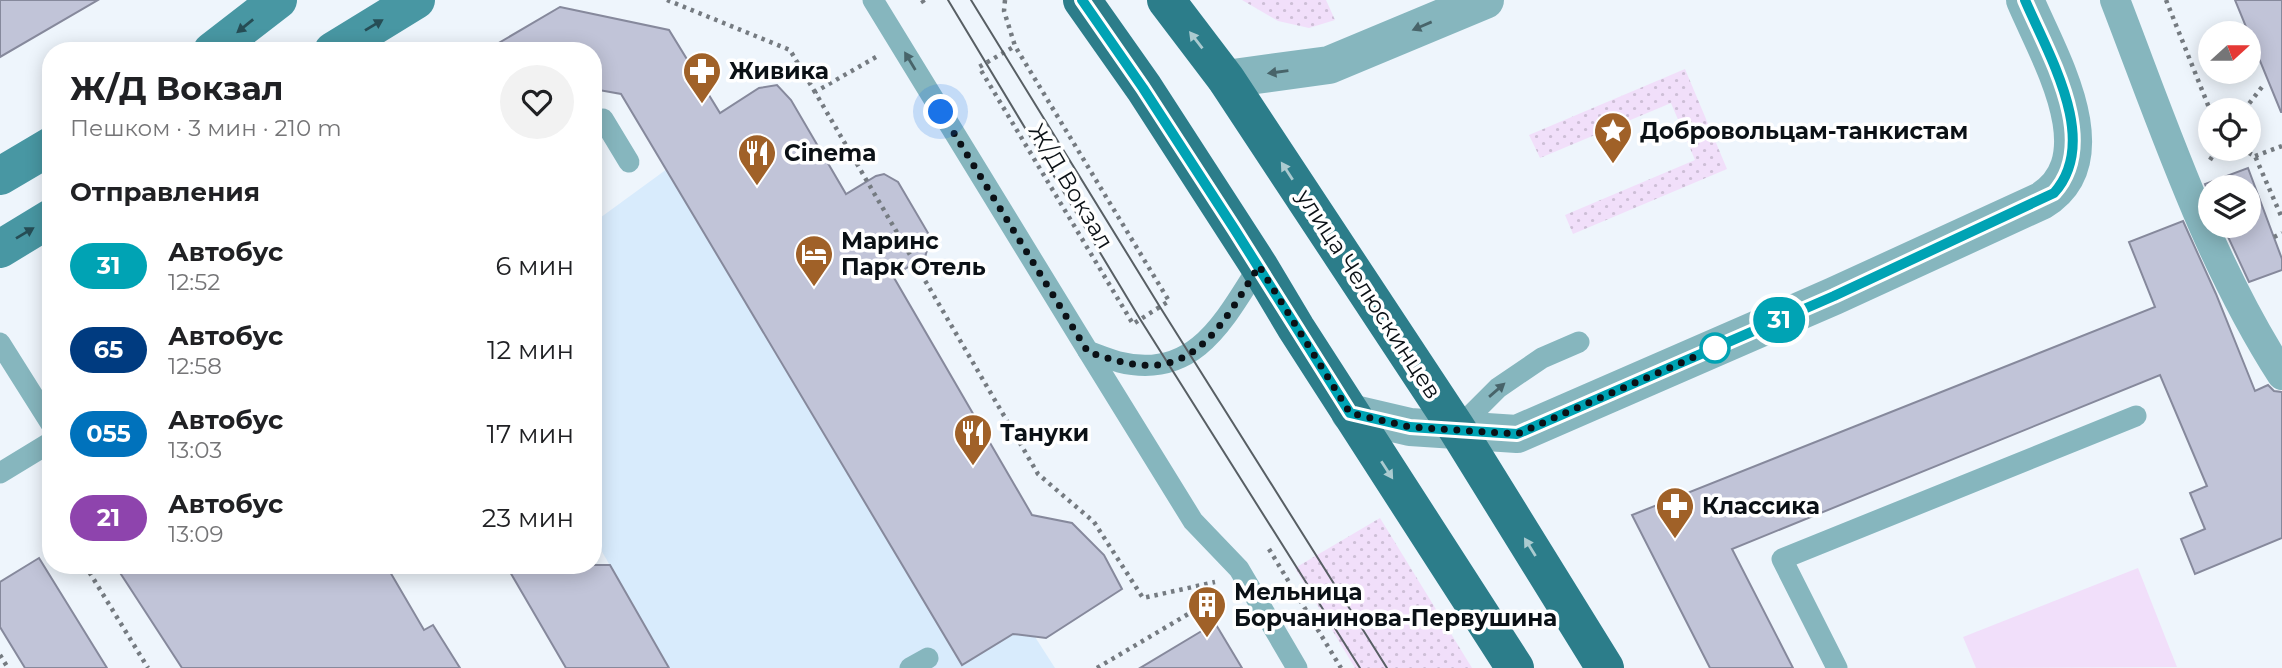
<!DOCTYPE html>
<html lang="ru">
<head>
<meta charset="utf-8">
<style>
  :root { --surface:#fff; --page:#f2f2f2; --text:#202124; --muted:#757577 }
  body { margin:0; font-family:Montserrat,sans-serif; background:var(--page); color:var(--text); height:100vh; display:flex; flex-direction:column; font-size:26px; white-space:nowrap }
  * { box-sizing:border-box; margin:0 }
  p { font-size:23px; color:var(--muted) }
  .icon { flex:none; width:38px; height:38px; fill:none; stroke:currentColor; stroke-width:2; stroke-linecap:round; stroke-linejoin:round }
  .map { position:relative; flex:1; overflow:hidden }
  .drawer { position:absolute; left:42px; top:42px; width:560px; height:532px; display:flex; flex-direction:column; background:var(--surface); border-radius:28px; box-shadow:0 4px 18px #0003 }
  .drawer>* { flex:none }
  .badge { padding:0 14px; border-radius:23px; font-size:24px; line-height:46px }
  .needle { width:46px; rotate:69deg }
  .buttons { position:absolute; left:2198px; top:21px; display:grid; gap:14px }
  .buttons a { display:grid; place-items:center; width:63px; height:63px; border-radius:50%; background:var(--surface); box-shadow:0 4px 18px #0003; font-size:35px }
  .you { position:absolute; width:35px; height:35px; margin:-18px; border:5px solid #fff; border-radius:50%; background:#1a73e8; box-shadow:0 0 0 10px #1a73e833 }
  .map>.badge { position:absolute; translate:-50% -50%; box-shadow:0 0 0 4px #fff }
  h2 { padding:0 28px; font-size:26px; line-height:63px }
  .round { display:grid; place-items:center; flex:none; width:74px; height:74px; border-radius:37px; background:var(--page) }
  .overview { display:flex; align-items:center; justify-content:space-between; height:119px; padding:0 28px }
  h1 { font-size:33px; font-weight:700; line-height:52px }
  ul { padding:0; list-style:none }
  li { display:flex; align-items:center; gap:21px; height:84px; padding:0 28px }
  li div { flex:1 }
  li b { display:block; font-size:26px }
  li em { font-style:normal }
  li .badge { min-width:77px; font-weight:700; text-align:center }
  .map>svg:first-child { display:block }
  .built { fill:#d8ebfc }
  .grass { fill:url(#grass-dots) }
  .garden { fill:#f1dffa }
  .building { fill:#c1c4d8; stroke:#86899c; stroke-width:2 }
  .lines { fill:none; stroke-linecap:round; stroke-linejoin:round }
  .path { stroke:#757b81; stroke-width:4.5; stroke-dasharray:3.5 5; stroke-linecap:butt }
  .service { stroke:#86b6be; stroke-width:21 }
  .pedestrian { stroke:#86b6be; stroke-width:30 }
  .minor { stroke:#86b6be; stroke-width:38 }
  .secondary { stroke:#4897a3; stroke-width:38 }
  .primary { stroke:#2c7d8a; stroke-width:38 }
  .tram { stroke:#585f64; stroke-width:2 }
  .oneway { fill:#264d55 }
  .oneway2 { fill:#48646a }
  .oneway3 { fill:#abcbd0 }
  .line-casing { stroke:#fff; stroke-width:16 }
  .line { stroke:#00a3b4; stroke-width:10 }
  .walk { stroke:#0b1116; stroke-width:7; stroke-dasharray:0 12.6 }
  .stop-dot { fill:#fff; stroke:#00a3b4; stroke-width:3.5 }
  .labels { text-anchor:middle; stroke-width:7; stroke-linejoin:round; paint-order:stroke }
  .poi-label { font-size:23px; font-weight:bold; fill:#0b1116; stroke:#fff; text-anchor:start }
  .street-label { font-size:23px; fill:#0b1116; stroke:#fff }
</style>
</head>
<body>
<div class="map">
<svg width="2282" height="668" viewBox="0 0 2282 668">
  <defs>
    <pattern id="grass-dots" width="8" height="8" patternUnits="userSpaceOnUse" patternTransform="scale(1.75)"><rect width="8" height="8" fill="#f1dffa"/><path d="M2 2h.1M6 6h.1" fill="none" stroke="#cdbed6" stroke-width="1.8" stroke-linecap="round"/></pattern>
  </defs>
  <rect width="100%" height="100%" fill="#eef5fc"/>
  <path class="built" d="M667,169L1028,626L1055,668H669L593,536V223Z"/>
  <g class="grass">
    <path d="M1242,0H1326L1335,20L1309,28L1278,21Z"/>
    <path d="M1685,69L1727,169L1573,234L1565,215L1695,160L1671,103L1540,158L1529,135Z"/>
    <path d="M1380,518L1472,668H1355L1295,568Z"/>
  </g>
  <path class="garden" d="M2138,568L2177,667L1976,668L1963,637Z"/>
  <g class="building">
    <path d="M0,0H98L0,57Z"/>
    <path d="M2235,0H2282V112H2281Z"/>
    <path d="M560,7L669,30L720,113L759,88L777,85L791,100L846,194L876,176L884,174L898,182L928,233L929,244L925,257L893,276L1032,515L1072,523L1104,555L1122,589L1046,638L1013,634L962,665L621,94L593,89V51H485Z"/>
    <path d="M2248,168L2282,259V270L2249,282L2223,226H2249V187H2210V197L2205,184Z"/>
    <path d="M2183,221L2216,294L2255,391L2268,385L2274,391L2282,392V538L2195,574L2181,539L2205,529L2190,493L2207,486L2160,375L1732,549L1793,668H1710L1632,515L2155,307L2129,242Z"/>
    <path d="M39,558L107,668H25L0,627V582Z"/>
    <path d="M115,565H386L424,630L433,625L460,668H182Z"/>
    <path d="M506,565H610L669,668H566Z"/>
    <path d="M1215,623L1242,668H1140Z"/>
  </g>
  <g class="lines">
    <g class="path">
      <path d="M667,0L790,50L815,92"/>
      <path d="M922,0L924,3"/>
      <path d="M1005,0L1004,11L1015,46L1169,301L1133,324L979,67L1015,46"/>
      <path d="M2166,0L2210,110"/>
      <path d="M876,57L815,92L1038,474L1094,522L1143,598L1215,582"/>
      <path d="M2244,110L2262,87"/>
      <path d="M2241,149L2255,156L2282,218"/>
      <path d="M2255,156L2282,146"/>
      <path d="M2210,160L2217,149"/>
      <path d="M2274,237L2282,233"/>
      <path d="M1269,549L1341,668"/>
      <path d="M85,565L148,668"/>
      <path d="M0,655L8,668"/>
      <path d="M1097,668L1222,594"/>
    </g>
    <g class="service">
      <path d="M873,0L1088,351C1098,355 1109,359 1119,362C1195,381 1225,319 1259,266"/>
      <path d="M593,125L603,119L629,162"/>
      <path d="M0,343L51,424"/>
      <path d="M1088,351L1193,521L1239,569L1297,668"/>
      <path d="M1457,429L1498,388L1542,358L1579,342"/>
      <path d="M0,473L51,442"/>
      <path d="M910,668L928,658"/>
      <path d="M1837,668L1782,559L2136,416"/>
    </g>
    <path class="pedestrian" d="M2115,0C2164,127 2208,260 2282,375"/>
    <g class="minor">
      <path d="M1226,79L1329,65L1485,0"/>
      <path d="M1350,413L1410,427L1517,434L1834,296L2041,201C2111,158 2048,55 2025,0"/>
    </g>
    <g class="secondary">
      <path d="M212,51L278,0"/>
      <path d="M333,51L416,0"/>
      <path d="M0,176L51,146"/>
      <path d="M0,249L51,218"/>
    </g>
    <g class="primary">
      <path d="M1082,0L1144,88L1259,266L1296,328L1515,668"/>
      <path d="M1166,0L1226,79L1457,429L1605,668"/>
    </g>
    <g class="tram">
      <path d="M948,0L1140,319L1360,668"/>
      <path d="M971,0L1160,307L1387,668"/>
    </g>
  </g>
  <defs><path id="oneway-solid" d="M-6-.8H1V-3.2L6.5 0L1 3.2V.8H-6Z" transform="scale(1.75)"/></defs>
  <g class="oneway">
    <use href="#oneway-solid" transform="translate(374 25) rotate(-31)"/>
    <use href="#oneway-solid" transform="translate(245 26) rotate(141)"/>
    <use href="#oneway-solid" transform="translate(25 233) rotate(-31)"/>
  </g>
  <g class="oneway2">
    <use href="#oneway-solid" transform="translate(1422 26) rotate(157)"/>
    <use href="#oneway-solid" transform="translate(910 61) rotate(-121)"/>
    <use href="#oneway-solid" transform="translate(1278 72) rotate(172)"/>
    <use href="#oneway-solid" transform="translate(1497 390) rotate(-41)"/>
  </g>
  <g class="oneway3">
    <use href="#oneway-solid" transform="translate(1196 40) rotate(-128)"/>
    <use href="#oneway-solid" transform="translate(1287 171) rotate(-123)"/>
    <use href="#oneway-solid" transform="translate(1387 470) rotate(57)"/>
    <use href="#oneway-solid" transform="translate(1530 547) rotate(-122)"/>
  </g>
  <g class="lines">
    <defs>
      <path id="line" d="M1082,0L1143,88L1235,230L1350,413L1410,427L1517,434L1834,296L2054,193C2101,141 2048,54 2025,0"/>
    </defs>
    <use href="#line" class="line-casing"/>
    <use href="#line" class="line"/>
    <path class="walk" d="M941,112L1088,352C1113,360 1141,370 1168,363C1211,353 1237,300 1259,266L1350,413L1410,427L1517,434L1715,348"/>
  </g>
  <defs>
    <symbol id="pharmacy-pin" viewBox="-11 -11 22 30"><path d="M0 17L-7.5 6A9.5 9.5 0 1 1 7.5 6Z" fill="#a06128" stroke="#fff"/><path d="M-2-6h4v4h4v4h-4v4h-4v-4h-4v-4h4Z" fill="#fff"/></symbol>
    <symbol id="sight-pin" viewBox="-11 -11 22 30"><path d="M0 17L-7.5 6A9.5 9.5 0 1 1 7.5 6Z" fill="#a06128" stroke="#fff"/><path d="M0-6L1.8-2.2L6-1.7L2.9 1.2L3.7 5.4L0 3.3L-3.7 5.4L-2.9 1.2L-6-1.7L-1.8-2.2Z" fill="#fff"/></symbol>
    <symbol id="restaurant-pin" viewBox="-11 -11 22 30"><path d="M0 17L-7.5 6A9.5 9.5 0 1 1 7.5 6Z" fill="#a06128" stroke="#fff"/><path d="M-5-6h1v4h1v-4h1v4h1v-4h1v5L-1.5 .5V6h-2V.5L-5-1ZM5-6V6H3V1.5H1.5Q1.5-4 5-6Z" fill="#fff"/></symbol>
    <symbol id="hotel-pin" viewBox="-11 -11 22 30"><path d="M0 17L-7.5 6A9.5 9.5 0 1 1 7.5 6Z" fill="#a06128" stroke="#fff"/><path d="M-6-4.5h1.5V1H6V5H4.5V3h-9V5H-6ZM-4 0a1.8 1.8 0 1 1 3.6 0ZM.5 0V-2.5h3Q6-2.5 6 0Z" fill="#fff"/></symbol>
    <symbol id="building-pin" viewBox="-11 -11 22 30"><path d="M0 17L-7.5 6A9.5 9.5 0 1 1 7.5 6Z" fill="#a06128" stroke="#fff"/><path d="M-4-6H4V6H1V3H-1V6H-4ZM-2.5-4.3h1.7v1.8h-1.7ZM.8-4.3h1.7v1.8H.8ZM-2.5-1h1.7V.8h-1.7ZM.8-1h1.7V.8H.8Z" fill="#fff"/></symbol>
  </defs>
  <g fill-rule="evenodd">
    <use href="#pharmacy-pin" x="680" y="49" width="44" height="60"/>
    <use href="#sight-pin" x="1591" y="109" width="44" height="60"/>
    <use href="#restaurant-pin" x="735" y="131" width="44" height="60"/>
    <use href="#hotel-pin" x="792" y="232" width="44" height="60"/>
    <use href="#restaurant-pin" x="951" y="411" width="44" height="60"/>
    <use href="#pharmacy-pin" x="1653" y="484" width="44" height="60"/>
    <use href="#building-pin" x="1185" y="583" width="44" height="60"/>
  </g>
  <circle class="stop-dot" cx="1715" cy="348" r="14"/>
  <g class="labels">
    <g class="poi-label">
      <text x="729" y="79">Живика</text>
      <text x="1640" y="139">Добровольцам-танкистам</text>
      <text x="784" y="161">Cinema</text>
      <text x="841" y="249">Маринс<tspan x="841" dy="26">Парк Отель</tspan></text>
      <text x="1000" y="441">Тануки</text>
      <text x="1702" y="514">Классика</text>
      <text x="1234" y="600">Мельница<tspan x="1234" dy="26">Борчанинова-Первушина</tspan></text>
    </g>
    <g class="street-label">
      <text transform="translate(1071 186) rotate(59)" y="8">Ж/Д Вокзал</text>
      <text transform="translate(1369 294) rotate(57)" y="8">улица Челюскинцев</text>
    </g>
  </g>
</svg>
<div class="buttons">
<a><svg class="needle" viewBox="-14 -14 28 28"><path d="M0-13l5 13h-10z" fill="#e53935"/><path d="M0 13l5-13h-10z" fill="#757577"/></svg></a>
<a><svg class="icon" aria-label="locate" viewBox="0 0 24 24"><circle cx="12" cy="12" r="6"/><path d="M12 2v4M12 18v4M2 12h4M18 12h4"/></svg></a>
<a><svg class="icon" aria-label="layers" viewBox="0 0 24 24"><path d="M12 4l9 5-9 5-9-5zM3 14l9 5 9-5"/></svg></a>
</div>
<div class="you" style="left:941px;top:112px"></div>
<b class="badge" style="left:1779px;top:320px;background:#00a3b4;color:#fff">31</b>
<section class="drawer">
<div class="overview"><div><h1>Ж/Д Вокзал</h1><p>Пешком · 3 мин · 210 m</p></div><a class="round"><svg class="icon" aria-label="heart" viewBox="0 0 24 24"><path d="M12 20l-8-8c-3-5 5-10 8-4 3-6 11-1 8 4z"/></svg></a></div>
<h2>Отправления</h2>
<ul>
<li><span class="badge" style="background:#00a3b4;color:#fff">31</span><div><b>Автобус</b><p>12:52</p></div><em>6 мин</em></li>
<li><span class="badge" style="background:#003b80;color:#fff">65</span><div><b>Автобус</b><p>12:58</p></div><em>12 мин</em></li>
<li><span class="badge" style="background:#0072bc;color:#fff">055</span><div><b>Автобус</b><p>13:03</p></div><em>17 мин</em></li>
<li><span class="badge" style="background:#8e44ad;color:#fff">21</span><div><b>Автобус</b><p>13:09</p></div><em>23 мин</em></li>
</ul>
</section>
</div>
</body>
</html>
